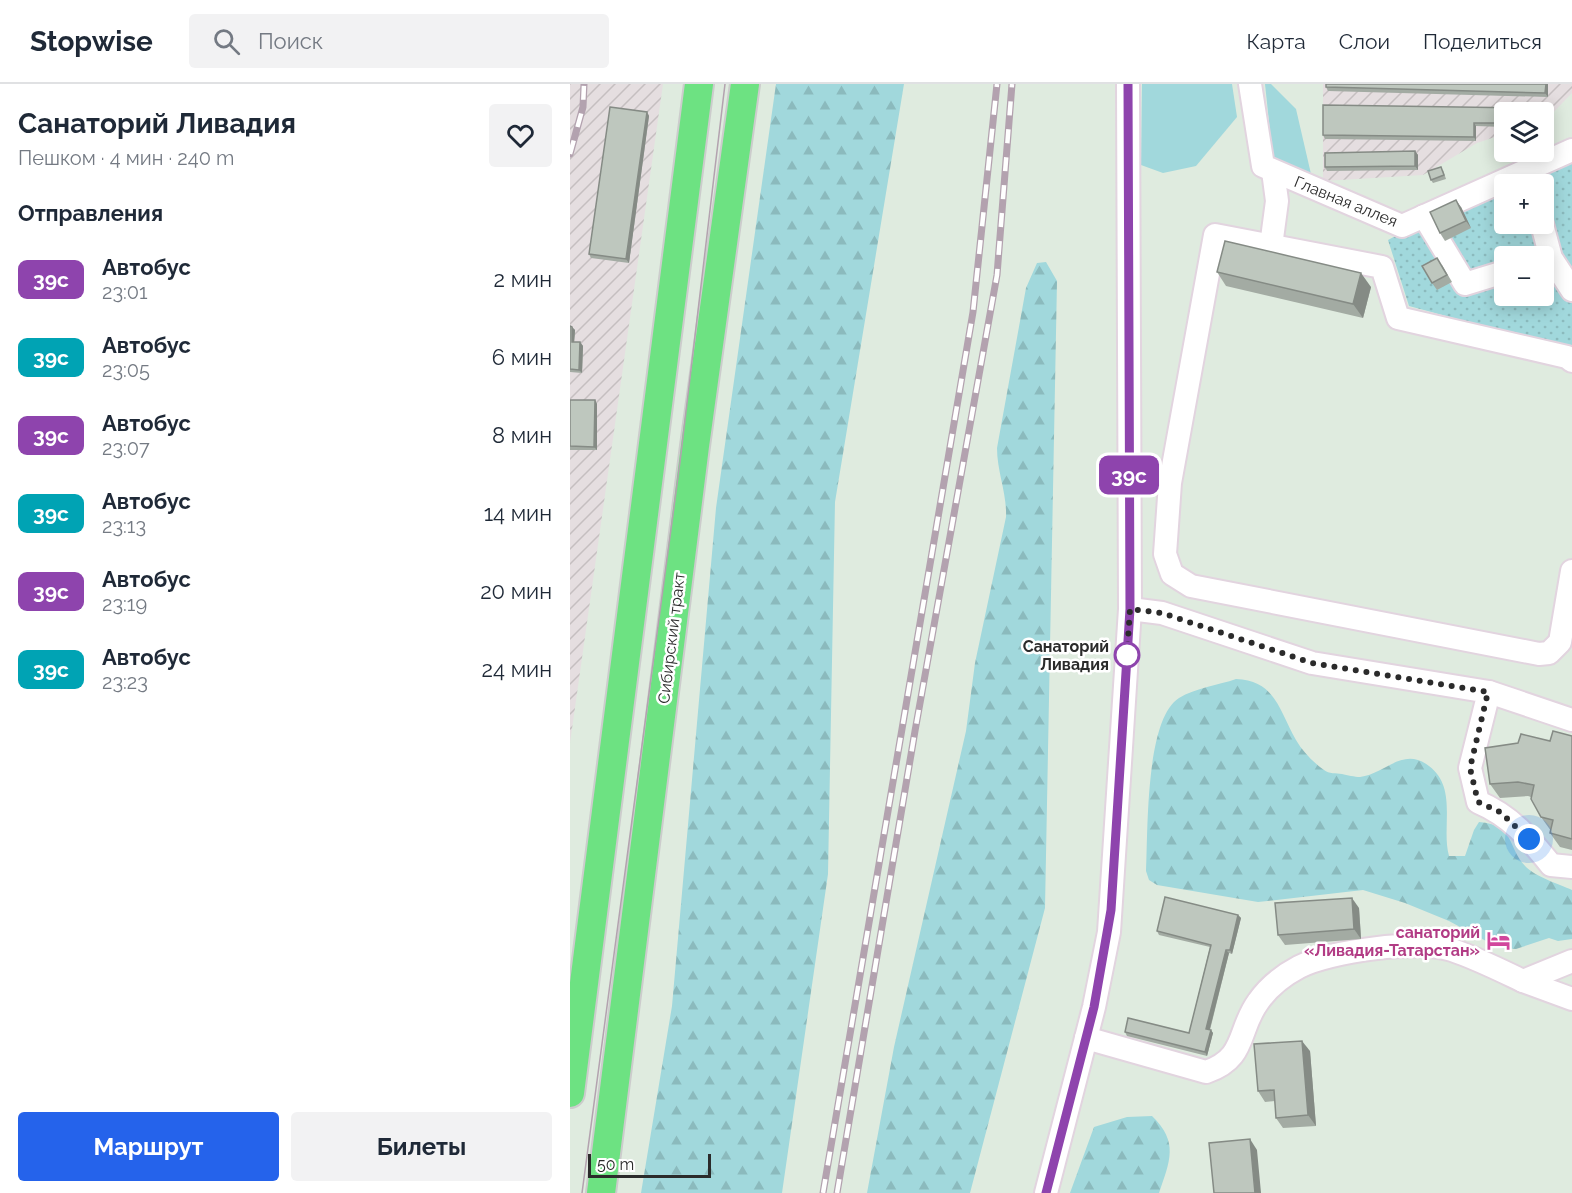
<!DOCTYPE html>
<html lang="ru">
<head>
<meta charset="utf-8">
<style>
  :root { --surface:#fff; --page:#f2f2f3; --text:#1f2937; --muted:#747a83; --line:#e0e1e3; --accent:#2563eb }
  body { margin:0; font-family:Raleway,sans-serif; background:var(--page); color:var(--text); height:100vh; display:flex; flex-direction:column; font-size:22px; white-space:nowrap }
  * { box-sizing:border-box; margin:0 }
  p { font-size:20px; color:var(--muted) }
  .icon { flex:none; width:33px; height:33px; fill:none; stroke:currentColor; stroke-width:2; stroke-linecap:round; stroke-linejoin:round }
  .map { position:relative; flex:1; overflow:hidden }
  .panel { display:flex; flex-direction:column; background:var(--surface); width:570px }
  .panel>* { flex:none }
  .badge { padding:0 12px; border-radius:9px; font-size:21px; line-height:39px }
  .controls { position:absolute; left:924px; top:18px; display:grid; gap:12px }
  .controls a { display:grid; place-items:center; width:60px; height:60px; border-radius:6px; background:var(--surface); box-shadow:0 3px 15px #0003; font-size:30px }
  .scale { position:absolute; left:18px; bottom:15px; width:123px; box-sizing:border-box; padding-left:6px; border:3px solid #2b2b2b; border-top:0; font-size:16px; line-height:21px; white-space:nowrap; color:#2b2b2b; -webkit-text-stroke:4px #fff; paint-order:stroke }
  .you { position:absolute; width:30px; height:30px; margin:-15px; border:4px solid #fff; border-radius:50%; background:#1a73e8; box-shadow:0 0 0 9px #1a73e833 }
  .map>.badge { position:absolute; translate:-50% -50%; box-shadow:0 0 0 3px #fff }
  h2 { padding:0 18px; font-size:22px; line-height:54px }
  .round { display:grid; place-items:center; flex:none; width:63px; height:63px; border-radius:6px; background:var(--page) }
  .overview { display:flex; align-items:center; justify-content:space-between; height:102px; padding:0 18px }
  h1 { font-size:28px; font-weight:700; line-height:45px }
  .button { display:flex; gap:12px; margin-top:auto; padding:12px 18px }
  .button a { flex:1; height:69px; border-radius:6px; background:var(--accent); color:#fff; font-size:24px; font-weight:700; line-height:69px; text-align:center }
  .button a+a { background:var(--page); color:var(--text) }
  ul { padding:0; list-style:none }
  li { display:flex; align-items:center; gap:18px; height:78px; padding:0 18px }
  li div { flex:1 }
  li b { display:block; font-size:22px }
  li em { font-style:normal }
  li .badge { min-width:66px; font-weight:700; text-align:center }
  header { display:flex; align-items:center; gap:36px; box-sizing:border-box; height:84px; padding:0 30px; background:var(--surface); border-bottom:2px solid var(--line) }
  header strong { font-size:28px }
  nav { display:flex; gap:33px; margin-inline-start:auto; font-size:21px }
  .search { width:420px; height:54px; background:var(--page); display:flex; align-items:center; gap:15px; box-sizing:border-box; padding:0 21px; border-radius:6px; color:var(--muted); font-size:22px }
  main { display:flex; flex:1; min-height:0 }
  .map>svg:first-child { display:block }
  .industrial { fill:url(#industrial-furrows) }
  .grass { fill:#a1d8dc }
  .forest { fill:url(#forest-firs) }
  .garden { fill:url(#garden-dots); fill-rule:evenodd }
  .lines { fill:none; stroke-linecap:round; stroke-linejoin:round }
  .minor-casing { stroke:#e2d4df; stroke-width:26 }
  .major-casing { stroke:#ccc; stroke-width:32 }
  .minor { stroke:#fff; stroke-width:22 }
  .major { stroke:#6de282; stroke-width:28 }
  .tram { stroke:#b3a2af; stroke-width:1.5 }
  .rail-casing { stroke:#b3a2af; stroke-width:7 }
  .rail { stroke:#fff; stroke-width:4.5; stroke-dasharray:14; stroke-linecap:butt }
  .wall { fill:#a3aba3 }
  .shaded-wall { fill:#858b85 }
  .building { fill:#bec7be; stroke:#858b85; stroke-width:1.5 }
  .line-casing { stroke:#fff; stroke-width:14 }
  .line { stroke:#8e44ad; stroke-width:9 }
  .walk { stroke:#2b2b2b; stroke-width:6; stroke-dasharray:0 10.8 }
  .stop-dot { fill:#fff; stroke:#8e44ad; stroke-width:3 }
  .labels { text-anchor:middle; stroke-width:5; stroke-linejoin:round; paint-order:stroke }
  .street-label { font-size:16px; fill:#2b2b2b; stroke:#fff }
  .stop-label { font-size:16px; font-weight:bold; fill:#2b2b2b; stroke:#fff; text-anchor:end }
  .hotel-label { font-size:16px; font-weight:bold; fill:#b23c85; stroke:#fff; text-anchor:end }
</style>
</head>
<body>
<header>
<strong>Stopwise</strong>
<div class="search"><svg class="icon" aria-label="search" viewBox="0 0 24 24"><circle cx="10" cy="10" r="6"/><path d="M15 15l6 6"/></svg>Поиск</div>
<nav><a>Карта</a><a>Слои</a><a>Поделиться</a></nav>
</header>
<main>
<section class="panel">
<div class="overview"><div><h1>Санаторий Ливадия</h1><p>Пешком · 4 мин · 240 m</p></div><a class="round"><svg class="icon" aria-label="heart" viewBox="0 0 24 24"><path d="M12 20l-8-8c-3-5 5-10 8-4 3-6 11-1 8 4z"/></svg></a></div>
<h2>Отправления</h2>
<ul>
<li><span class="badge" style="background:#8e44ad;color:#fff">39c</span><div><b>Автобус</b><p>23:01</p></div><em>2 мин</em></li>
<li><span class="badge" style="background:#00a3b4;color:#fff">39с</span><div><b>Автобус</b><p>23:05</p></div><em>6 мин</em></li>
<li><span class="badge" style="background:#8e44ad;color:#fff">39c</span><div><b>Автобус</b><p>23:07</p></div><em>8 мин</em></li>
<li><span class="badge" style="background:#00a3b4;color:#fff">39с</span><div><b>Автобус</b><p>23:13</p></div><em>14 мин</em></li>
<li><span class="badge" style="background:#8e44ad;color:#fff">39c</span><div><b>Автобус</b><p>23:19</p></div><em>20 мин</em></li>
<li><span class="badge" style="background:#00a3b4;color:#fff">39с</span><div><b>Автобус</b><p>23:23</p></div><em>24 мин</em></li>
</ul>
<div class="button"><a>Маршрут</a><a>Билеты</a></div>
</section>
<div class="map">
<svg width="1002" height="1109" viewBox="0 0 1002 1109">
  <defs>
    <pattern id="industrial-furrows" width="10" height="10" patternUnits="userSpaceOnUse" patternTransform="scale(1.5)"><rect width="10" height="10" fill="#e5dee0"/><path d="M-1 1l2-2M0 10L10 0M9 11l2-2" fill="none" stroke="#c5bfc0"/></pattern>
    <pattern id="forest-firs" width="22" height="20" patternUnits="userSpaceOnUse" patternTransform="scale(1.5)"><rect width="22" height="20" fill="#a1d8dc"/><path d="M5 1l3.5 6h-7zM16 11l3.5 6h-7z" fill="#8bbabd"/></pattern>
    <pattern id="garden-dots" width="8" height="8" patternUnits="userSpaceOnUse" patternTransform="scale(1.5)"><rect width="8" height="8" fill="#a1d8dc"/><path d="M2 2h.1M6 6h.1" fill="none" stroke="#8bbabd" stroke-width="1.8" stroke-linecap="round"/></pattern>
  </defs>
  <rect width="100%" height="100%" fill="#dfebdf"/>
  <g class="industrial">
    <path d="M0,0H93L0,659Z"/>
    <path d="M753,0H1002V9L974,38V28H934V50L907,59L853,91L753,97Z"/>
  </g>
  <g class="grass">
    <path d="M572,0H662L667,33L626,82L593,89L571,81Z"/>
    <path d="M695,0H701L726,25L741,90L703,75Z"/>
  </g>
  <g class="forest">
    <path d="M206,0H334L265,418L258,790L212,1109H71L102,922L146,424Z"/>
    <path d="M476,178L487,197L475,824L400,1109H297L324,963L396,647L405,579L436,433C437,409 427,388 427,364L456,204L467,179Z"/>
    <path d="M666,595C706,596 710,629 726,656C733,668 743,678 754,686C759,690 766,689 772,690C777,691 785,693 790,693C815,690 833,662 859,682C888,704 871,743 879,772H895L904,746L909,738C946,741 936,762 956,783C966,793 989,800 1002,806V855L988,857L979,854L946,865L929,864L879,837L835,819L793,806L688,818L587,801L579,796L576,787C578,749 575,635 609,614C625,604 649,601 666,595Z"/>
    <path d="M582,1032C609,1058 600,1077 589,1109H500L524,1043L557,1033Z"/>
  </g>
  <path class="garden" d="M1002,58V266L839,222L818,156ZM934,100H974V140H934ZM934,172H974V212H934Z"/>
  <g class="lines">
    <defs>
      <g id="minor">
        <path d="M680,0L693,82L832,142L1002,66"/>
        <path d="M854,132L895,200L934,188"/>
        <path d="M972,140L981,174L1002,206"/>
        <path d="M701,162L707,117L703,87"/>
        <path d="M1002,277L997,273L828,234L812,183L645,151L600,399L595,470L602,490L621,502L969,570L979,569L990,558L1002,487"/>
        <path d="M560,525L592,529L742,579L919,608L900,684L908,718C941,732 959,754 981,781L1002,783"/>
        <path d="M919,608L1002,636"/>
        <path d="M953,897L1002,915"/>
        <path d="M516,954L636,988C677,974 667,947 688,918C699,902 712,892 729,883C760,867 848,855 882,866C906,874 930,886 953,897L1002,877"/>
        <path d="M476,1109L524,923L539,848L560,525L558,0"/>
      </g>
      <g id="major">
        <path d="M0,1009L129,0"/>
        <path d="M31,1109L125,362L175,0"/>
      </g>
    </defs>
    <use href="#minor" class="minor-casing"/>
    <use href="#major" class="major-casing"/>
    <use href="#minor" class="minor"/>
    <use href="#major" class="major"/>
    <path class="tram" d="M12,1109L110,378L155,0"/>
    <defs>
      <g id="rail">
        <path d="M0,70L13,23L14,0"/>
        <path d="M253,1109L403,228L427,0"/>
        <path d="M267,1109L345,647L427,191L442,0"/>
      </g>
    </defs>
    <use href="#rail" class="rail-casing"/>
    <use href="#rail" class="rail"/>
  </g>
  <g class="wall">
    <path d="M756,0H978V13L758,7L756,3Z"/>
    <path d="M959,24L961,28H934V43L906,42V57L755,55L753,51Z"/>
    <path d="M77,28L79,32L59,179L21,174L19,170Z"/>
    <path d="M845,67L848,71V86L757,87L755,83Z"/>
    <path d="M873,86L876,95L863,99L861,96Z"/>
    <path d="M974,101L981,122L974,124Z"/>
    <path d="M934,119V140H952L937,145L932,138Z"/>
    <path d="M891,123L901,144L875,157L870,149Z"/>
    <path d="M872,181L882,198L867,206L862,199Z"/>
    <path d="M647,188L801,203L793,234L656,202Z"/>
    <path d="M0,242L2,243L5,246L4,258H10L13,262L12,289L0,288Z"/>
    <path d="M0,316H25L27,320V366H0Z"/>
    <path d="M1002,652V766L990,763L980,749L981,747L971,733L961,713L958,712L930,714L920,700L980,657Z"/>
    <path d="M789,824L791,855L715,861L708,851Z"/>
    <path d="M668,831L671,834L662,870L659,869L640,946L643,949L637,972L557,952L555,948L619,949L640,863L589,851L587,847Z"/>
    <path d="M740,967L746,1042L713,1044L706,1034L705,1017L695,1018L688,1007Z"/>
  </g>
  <g class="shaded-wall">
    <path d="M976,0H978V13L975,9Z"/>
    <path d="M77,28L79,32L59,179L56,175Z"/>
    <path d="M904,39L906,42V57L904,53Z"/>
    <path d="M845,67L848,71V86L845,82Z"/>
    <path d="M974,101L981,122L976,115L974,108Z"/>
    <path d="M886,116L891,123L901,144L896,137Z"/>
    <path d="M791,189L801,203L793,234L783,220Z"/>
    <path d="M2,243L5,246L4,261L2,258Z"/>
    <path d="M10,258L13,262L12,289L9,286Z"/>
    <path d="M25,316L27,320V366L24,363Z"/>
    <path d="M782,814L789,824L791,855L784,845Z"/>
    <path d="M668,831L671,834L662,870L660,866Z"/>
    <path d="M656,866L659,869L639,948L636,945Z"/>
    <path d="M641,946L643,949L637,972L635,968Z"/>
    <path d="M732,957L740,967L746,1042L738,1031Z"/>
    <path d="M680,1055L687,1066L691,1109H685Z"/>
  </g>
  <g class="building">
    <path d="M756,0H976L975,9L756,3Z"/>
    <path d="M753,21L959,24V28H934V39H904V53L753,51Z"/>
    <path d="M40,23L77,28L56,175L19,170Z"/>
    <path d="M845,67V82L755,83V69Z"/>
    <path d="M871,83L874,91L861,96L858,87Z"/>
    <path d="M969,94L971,100H950Z"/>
    <path d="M886,116L896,137L870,149L860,128Z"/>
    <path d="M934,119V137L932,138L926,122Z"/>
    <path d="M655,157L791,189L783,220L647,188Z"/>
    <path d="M867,174L877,191L862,199L852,182Z"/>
    <path d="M0,242L2,243V258H10L9,286L0,285Z"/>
    <path d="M0,316H25L24,363L0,362Z"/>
    <path d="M983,647L1002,652V755L980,749L983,736L971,733L961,715L964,701L948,698L920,700L915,664L948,659L951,650L980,657Z"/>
    <path d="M595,813L668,831L660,866H656L636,945L641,946L635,968L555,948L558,934L619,949L641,861L587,847Z"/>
    <path d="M782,814L784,845L708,851L705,819Z"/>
    <path d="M732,957L738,1031L706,1034L704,1006L688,1007L684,960Z"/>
    <path d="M680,1055L685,1109H644L639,1059Z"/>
  </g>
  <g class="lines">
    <defs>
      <path id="line" d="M476,1109L524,923L541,826L560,525L558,0"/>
    </defs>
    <use href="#line" class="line-casing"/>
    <use href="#line" class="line"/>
    <path class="walk" d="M557,571L560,525L592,529L742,579L918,608L900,684L908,718L930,728L959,755"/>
  </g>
  <defs>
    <symbol id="hotel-bare" viewBox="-9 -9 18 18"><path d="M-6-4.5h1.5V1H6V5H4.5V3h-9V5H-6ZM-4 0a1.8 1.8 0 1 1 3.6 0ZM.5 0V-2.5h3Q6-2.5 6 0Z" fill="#d1479c" stroke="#fff" stroke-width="2.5" paint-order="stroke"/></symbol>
  </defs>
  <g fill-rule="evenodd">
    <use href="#hotel-bare" x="912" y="840" width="33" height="33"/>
  </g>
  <circle class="stop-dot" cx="557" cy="571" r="12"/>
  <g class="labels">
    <g class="street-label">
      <text transform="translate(776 117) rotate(22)" y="6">Главная аллея</text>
      <text transform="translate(101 554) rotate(-83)" y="6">Сибирский тракт</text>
    </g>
    <g class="stop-label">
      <text x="539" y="568">Санаторий<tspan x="539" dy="18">Ливадия</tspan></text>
    </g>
    <g class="hotel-label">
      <text x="910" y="854">санаторий<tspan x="910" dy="18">«Ливадия-Татарстан»</tspan></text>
    </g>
  </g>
</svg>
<div class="controls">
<a><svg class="icon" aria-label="layers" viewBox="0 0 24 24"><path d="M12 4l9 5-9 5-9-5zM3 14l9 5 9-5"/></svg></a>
<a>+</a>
<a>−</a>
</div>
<div class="scale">50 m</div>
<div class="you" style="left:959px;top:755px"></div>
<b class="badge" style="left:559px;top:391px;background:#8e44ad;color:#fff">39c</b>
</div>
</main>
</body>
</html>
